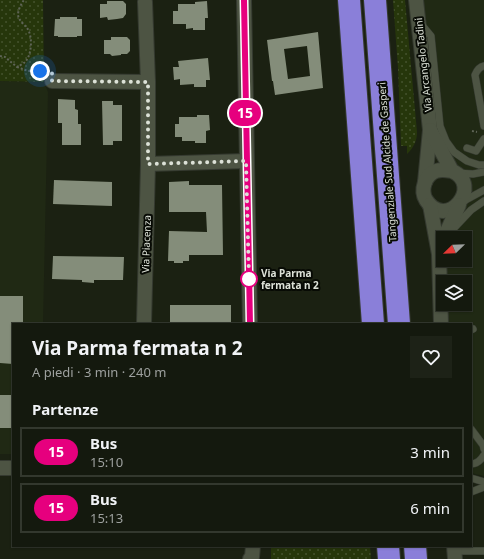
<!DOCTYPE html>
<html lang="it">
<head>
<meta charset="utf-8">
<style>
  :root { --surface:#14190e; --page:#1d2217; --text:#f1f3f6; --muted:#9da09e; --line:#33382e }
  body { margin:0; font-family:"Noto Sans",sans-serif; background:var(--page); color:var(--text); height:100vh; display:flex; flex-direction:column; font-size:15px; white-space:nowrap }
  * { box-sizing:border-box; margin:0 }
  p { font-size:13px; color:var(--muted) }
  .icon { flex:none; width:22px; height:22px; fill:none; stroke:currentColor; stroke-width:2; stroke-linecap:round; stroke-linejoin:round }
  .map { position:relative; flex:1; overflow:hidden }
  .drawer { position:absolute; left:12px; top:323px; width:460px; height:224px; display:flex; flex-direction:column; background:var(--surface); border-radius:0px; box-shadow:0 1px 3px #0004,0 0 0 1px var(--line) }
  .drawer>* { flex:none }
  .badge { padding:0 8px; border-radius:13px; font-size:14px; line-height:26px }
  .needle { width:26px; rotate:247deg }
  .controls { position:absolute; left:436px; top:231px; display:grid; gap:8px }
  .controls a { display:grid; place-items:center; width:36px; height:36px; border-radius:0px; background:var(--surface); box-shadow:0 1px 3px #0004,0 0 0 1px var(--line); font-size:20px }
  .you { position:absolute; width:20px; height:20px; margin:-10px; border:3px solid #fff; border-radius:50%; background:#1a73e8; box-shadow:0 0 0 6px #1a73e833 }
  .map>.badge { position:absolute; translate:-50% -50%; box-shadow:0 0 0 2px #fff }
  h2 { padding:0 20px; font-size:15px; line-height:36px }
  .round { display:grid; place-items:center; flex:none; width:42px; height:42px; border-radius:0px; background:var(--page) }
  .summary { display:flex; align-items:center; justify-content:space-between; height:68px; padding:0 20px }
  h1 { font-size:19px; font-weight:700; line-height:30px }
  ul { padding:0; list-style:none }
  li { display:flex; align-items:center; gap:12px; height:50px; margin:0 8px 6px; padding:0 12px; border:2px solid var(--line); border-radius:0px }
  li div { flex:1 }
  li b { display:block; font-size:15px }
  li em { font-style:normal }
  li .badge { min-width:44px; font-weight:700; text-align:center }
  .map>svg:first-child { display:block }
  .built { fill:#202914 }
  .grass { fill:url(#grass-dots) }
  .building { fill:#848d7a; fill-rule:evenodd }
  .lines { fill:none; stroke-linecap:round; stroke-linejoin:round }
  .lane-casing { stroke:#353a30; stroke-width:8 }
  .street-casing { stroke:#353a30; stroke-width:16 }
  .highway-casing { stroke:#353a30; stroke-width:24 }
  .path { stroke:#5e6456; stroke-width:2; stroke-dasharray:2 2; stroke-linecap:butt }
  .lane { stroke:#4d5443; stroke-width:7 }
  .street { stroke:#4d5443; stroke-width:14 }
  .highway { stroke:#8a7fd9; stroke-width:22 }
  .line-casing { stroke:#fff; stroke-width:9 }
  .line { stroke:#e6007e; stroke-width:6 }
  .walk { stroke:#dce1d7; stroke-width:4; stroke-dasharray:0 7.2 }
  .stop-dot { fill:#fff; stroke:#e6007e; stroke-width:2 }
  .labels { text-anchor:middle; stroke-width:4; stroke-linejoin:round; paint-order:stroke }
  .street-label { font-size:10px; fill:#dce1d7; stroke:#070a04 }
  .stop-label { font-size:10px; font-weight:bold; fill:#dce1d7; stroke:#070a04; text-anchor:start }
</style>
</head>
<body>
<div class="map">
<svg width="484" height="559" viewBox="0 0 484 559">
  <defs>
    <pattern id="grass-dots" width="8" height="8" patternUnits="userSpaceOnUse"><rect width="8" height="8" fill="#26360b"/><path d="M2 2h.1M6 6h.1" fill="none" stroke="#45532e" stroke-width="1.8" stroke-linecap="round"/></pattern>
  </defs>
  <rect width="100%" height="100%" fill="#1b2112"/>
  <g class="built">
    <path d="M420,0H484V476L471,473V324H444L443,304H465V282H445L448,260H465V238H451L454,231L464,218L465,198L449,161L438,143Z"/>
    <path d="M0,81L44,82L48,92L43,324H13V454H0Z"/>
  </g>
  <g class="grass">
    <path d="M0,0H43L44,82L0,81Z"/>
    <path d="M393,0H405L417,132C417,141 414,147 407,154V146H401L398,68Z"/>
    <path d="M271,546H370L371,559H271Z"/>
  </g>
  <g class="building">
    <path d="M107,1H123L126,4V14L123,18L117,19L108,20L107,17L100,18V4H107Z"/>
    <path d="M207,1L208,18H205V30H193V28L186,29V24H173V11H178V4H195V2Z"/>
    <path d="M60,17H77V19H82V36H77V37H58V36H54L55,19H60Z"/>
    <path d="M318,32L323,88L275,95L273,81H272L267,40ZM307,46L310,76L288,79L284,49Z"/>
    <path d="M111,37H127L130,40V51L127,54H121V55L112,56L110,54H104V40H111Z"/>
    <path d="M208,58L210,80H206V87H194V84L180,85V79L174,80L173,67H179L178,61Z"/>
    <path d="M58,99L75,100V109L78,110V124H81V145H62V123H58Z"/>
    <path d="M102,101H113V105H122V141H113V145H103Z"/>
    <path d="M197,115H209L210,130L206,131V143H195V141H182V137H175V124H179V117H197Z"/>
    <path d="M54,180L112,182V206L53,204Z"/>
    <path d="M189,181V185H222L223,255H189V261H183V263H174V261H168L169,231L207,232L206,212H169V182Z"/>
    <path d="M53,256L124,257L123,280H94V283L82,282V280L52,279Z"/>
    <path d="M0,296H23V324H13V364L0,363Z"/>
    <rect x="170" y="305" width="61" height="19"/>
    <rect x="0" y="395" width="13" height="33"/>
  </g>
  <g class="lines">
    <defs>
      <g id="lane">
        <path d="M421,24L431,36L440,126L446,141L454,152L467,161L479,165H484"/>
        <path d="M484,66C479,67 477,70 475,75L484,126"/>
        <path d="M467,148L476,151L484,139"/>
        <path d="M458,173L473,174L484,172"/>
        <path d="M462,202L484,190"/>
        <path d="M455,227L471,210L484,201"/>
        <path d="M471,330L473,329"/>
        <path d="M471,429L483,445L484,449"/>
        <path d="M471,464C477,464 481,460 484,455"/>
        <path d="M471,478L484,482"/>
        <path d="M471,492L484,487"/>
        <path d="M454,551H484"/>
      </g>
      <g id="street">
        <path d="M244,0L250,324"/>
        <path d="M416,0L430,130L425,182"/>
        <path d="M52,81L148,82"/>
        <path d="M430,130L452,171C484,185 447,232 426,200C420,190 425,175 436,171C441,169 446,170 452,171"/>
        <path d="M148,164L246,161"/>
        <path d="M430,205L439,254L441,324"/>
        <path d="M444,238L459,205"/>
        <path d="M144,324L148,164V82L145,2"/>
        <path d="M0,468H13"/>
        <path d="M454,546L455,559"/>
        <path d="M250,559L252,557L253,546"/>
      </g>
      <g id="highway">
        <path d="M349,0L373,324"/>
        <path d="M375,0L399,324"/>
        <path d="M388,546L389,559"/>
        <path d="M415,546L416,559"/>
      </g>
    </defs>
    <use href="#lane" class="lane-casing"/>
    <use href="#street" class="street-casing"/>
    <use href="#highway" class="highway-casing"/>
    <g class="path">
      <path d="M0,56L5,57L17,67C19,66 23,64 25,62C32,55 33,36 27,28C24,24 19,21 18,15C18,10 21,4 24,0"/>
      <path d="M17,67L28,71H45"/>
      <path d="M472,131L477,132"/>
    </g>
    <use href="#lane" class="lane"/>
    <use href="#street" class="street"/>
    <use href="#highway" class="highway"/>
  </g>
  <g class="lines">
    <defs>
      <path id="line" d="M244,0L250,324"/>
    </defs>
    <use href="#line" class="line-casing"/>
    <use href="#line" class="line"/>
    <path class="walk" d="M40,71H52V81L148,82V164L246,161L249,279"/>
  </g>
  <circle class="stop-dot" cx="249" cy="279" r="8"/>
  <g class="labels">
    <g class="street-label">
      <text transform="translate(423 65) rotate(-96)" y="4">Via Arcangelo Tadini</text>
      <text transform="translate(387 162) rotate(-94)" y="4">Tangenziale Sud Alcide de Gasperi</text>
      <text transform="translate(146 244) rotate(-88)" y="4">Via Piacenza</text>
    </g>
    <g class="stop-label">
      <text x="261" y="277">Via Parma<tspan x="261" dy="12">fermata n 2</tspan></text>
    </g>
  </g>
</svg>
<div class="controls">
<a><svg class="needle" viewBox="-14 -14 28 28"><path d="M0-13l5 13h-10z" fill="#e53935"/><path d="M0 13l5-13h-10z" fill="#9da09e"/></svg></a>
<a><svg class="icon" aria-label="layers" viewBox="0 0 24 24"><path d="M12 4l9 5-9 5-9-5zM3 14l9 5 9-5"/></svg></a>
</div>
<div class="you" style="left:40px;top:71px"></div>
<b class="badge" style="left:245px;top:113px;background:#e6007e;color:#fff">15</b>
<section class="drawer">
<div class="summary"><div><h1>Via Parma fermata n 2</h1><p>A piedi · 3 min · 240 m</p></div><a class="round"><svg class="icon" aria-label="heart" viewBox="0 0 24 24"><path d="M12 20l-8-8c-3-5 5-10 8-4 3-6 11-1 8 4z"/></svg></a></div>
<h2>Partenze</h2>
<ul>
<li><span class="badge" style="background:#e6007e;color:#fff">15</span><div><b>Bus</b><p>15:10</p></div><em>3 min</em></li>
<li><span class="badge" style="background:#e6007e;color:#fff">15</span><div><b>Bus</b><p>15:13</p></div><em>6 min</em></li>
</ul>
</section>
</div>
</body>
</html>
